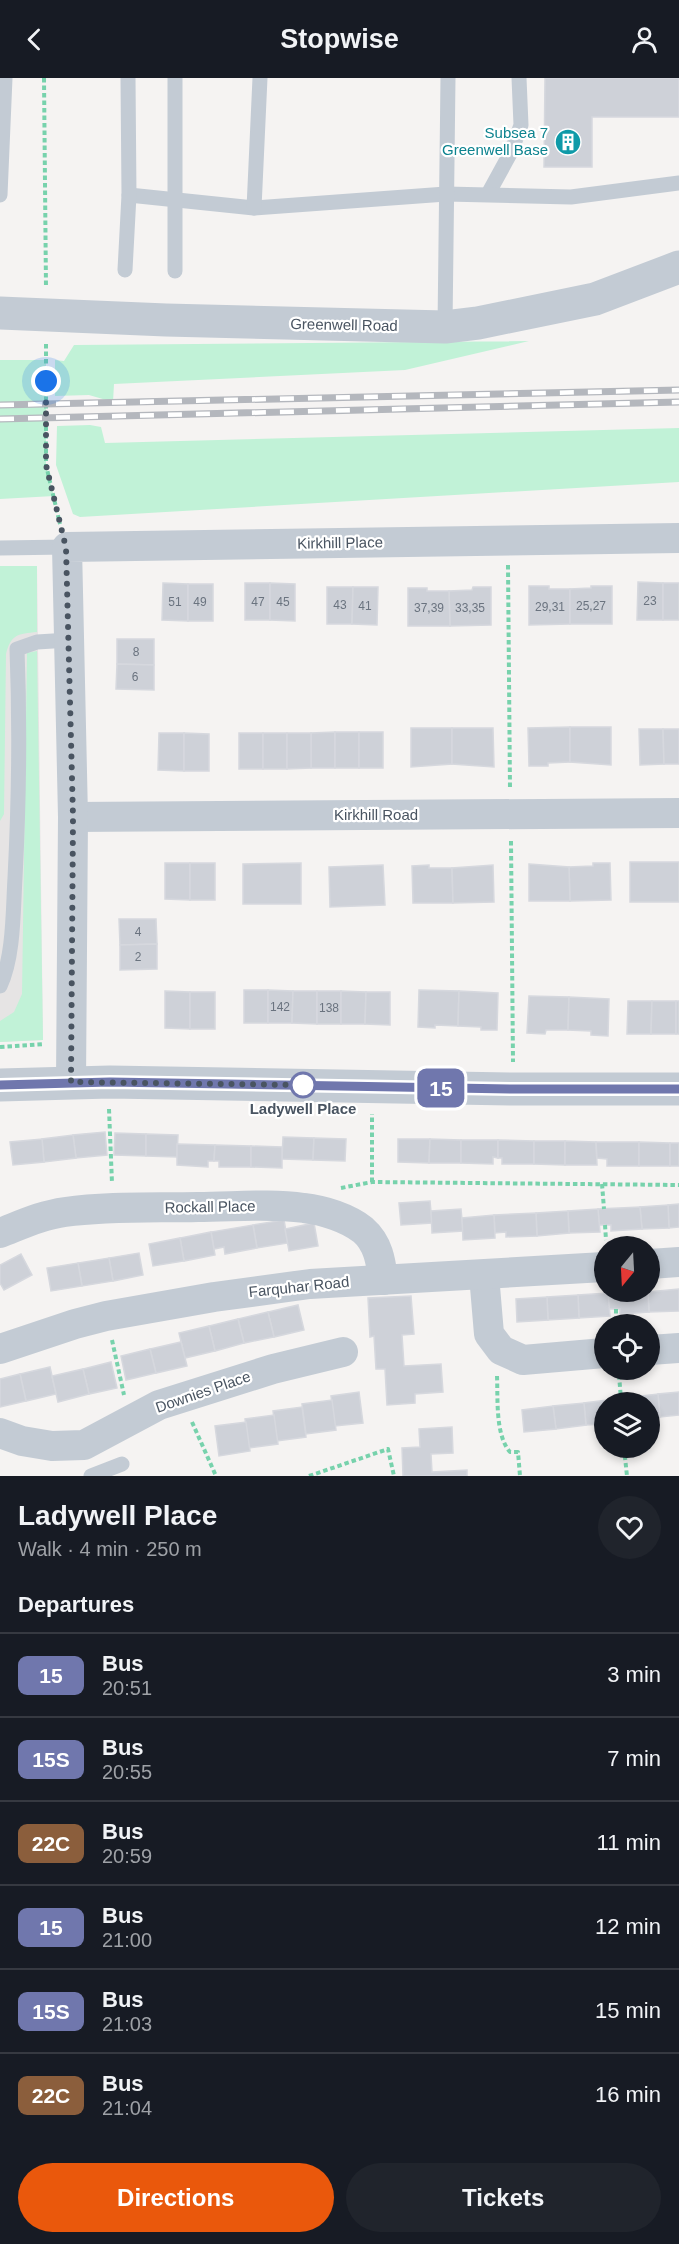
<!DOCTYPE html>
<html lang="en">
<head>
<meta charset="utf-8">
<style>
  :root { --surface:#171b24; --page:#20242c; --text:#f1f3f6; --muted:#9ea1a6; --line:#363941; --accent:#ea580c }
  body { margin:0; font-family:Helvetica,sans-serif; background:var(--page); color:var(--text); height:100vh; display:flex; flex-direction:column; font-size:22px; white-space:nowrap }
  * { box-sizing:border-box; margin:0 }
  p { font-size:20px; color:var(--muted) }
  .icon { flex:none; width:33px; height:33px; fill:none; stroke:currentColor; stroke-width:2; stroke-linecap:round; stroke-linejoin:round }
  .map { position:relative; height:1398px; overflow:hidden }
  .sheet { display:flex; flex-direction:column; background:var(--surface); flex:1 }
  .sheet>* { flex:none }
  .badge { padding:0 12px; border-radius:9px; font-size:21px; line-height:39px }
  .needle { width:39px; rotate:198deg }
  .buttons { position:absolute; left:594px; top:1158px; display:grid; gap:12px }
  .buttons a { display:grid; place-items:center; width:66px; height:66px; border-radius:50%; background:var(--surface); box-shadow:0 3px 9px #0003; font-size:30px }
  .you { position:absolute; width:30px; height:30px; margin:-15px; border:4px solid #fff; border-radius:50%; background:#1a73e8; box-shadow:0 0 0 9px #1a73e833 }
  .map>.badge { position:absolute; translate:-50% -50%; box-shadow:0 0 0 3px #fff }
  h2 { padding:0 18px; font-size:22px; line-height:54px }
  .round { display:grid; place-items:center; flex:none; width:63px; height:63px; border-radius:32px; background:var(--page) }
  .head { display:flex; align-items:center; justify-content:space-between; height:102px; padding:0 18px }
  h1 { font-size:28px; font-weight:700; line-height:45px }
  .button { display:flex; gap:12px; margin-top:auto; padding:12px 18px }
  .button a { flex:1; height:69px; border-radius:36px; background:var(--accent); color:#fff; font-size:24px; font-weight:700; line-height:69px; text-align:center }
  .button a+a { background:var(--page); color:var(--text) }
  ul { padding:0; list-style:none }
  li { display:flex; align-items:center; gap:18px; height:84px; padding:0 18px; border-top:2px solid var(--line) }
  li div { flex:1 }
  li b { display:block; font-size:22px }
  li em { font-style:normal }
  li .badge { min-width:66px; font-weight:700; text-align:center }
  header { display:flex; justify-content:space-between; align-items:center; height:78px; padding:0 18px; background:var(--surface); font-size:27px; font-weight:700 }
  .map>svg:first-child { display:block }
  .education { fill:#e6e4e4 }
  .green { fill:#c1f2d7 }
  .building { fill:#ced1d8; stroke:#d6d8de; stroke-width:1.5 }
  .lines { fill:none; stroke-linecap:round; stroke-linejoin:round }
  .path { stroke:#77d2ac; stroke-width:4; stroke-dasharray:4.5 3; stroke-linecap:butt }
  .service { stroke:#c3cbd4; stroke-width:15 }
  .minor { stroke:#c3cbd4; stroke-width:30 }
  .tertiary { stroke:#c3cbd4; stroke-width:33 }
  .rail-casing { stroke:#b4b7bd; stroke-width:7 }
  .rail { stroke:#fff; stroke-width:4.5; stroke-dasharray:14; stroke-linecap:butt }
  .line-casing { stroke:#fff; stroke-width:14 }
  .line { stroke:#7077ad; stroke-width:9 }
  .walk { stroke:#495461; stroke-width:6; stroke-dasharray:0 10.8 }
  .stop-dot { fill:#fff; stroke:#7077ad; stroke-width:3 }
  .labels { text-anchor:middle; stroke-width:4.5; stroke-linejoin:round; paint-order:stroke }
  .number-label { font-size:12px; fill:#6a737f }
  .culture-label { font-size:15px; fill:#0d838f; stroke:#fff; text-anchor:end }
  .street-label { font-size:15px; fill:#495461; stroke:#fff }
  .stop-label { font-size:15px; font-weight:bold; fill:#495461; stroke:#fff }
</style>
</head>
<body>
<header><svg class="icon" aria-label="back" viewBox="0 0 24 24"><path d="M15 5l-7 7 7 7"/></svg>Stopwise<svg class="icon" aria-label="person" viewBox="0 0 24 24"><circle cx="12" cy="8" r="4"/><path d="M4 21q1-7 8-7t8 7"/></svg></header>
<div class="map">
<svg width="679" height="1398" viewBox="0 0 679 1398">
  <rect width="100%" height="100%" fill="#f5f3f2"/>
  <path class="education" d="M0,488H37L43,962L0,964Z"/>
  <g class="green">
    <path d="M529,263L405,292L114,306L113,324L89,317L55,318V282L64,283L74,267Z"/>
    <path d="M46,282V387L54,418L0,421V282Z"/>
    <path d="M90,347L101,349L105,365L679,350V404L80,439L73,436L56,387L57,348Z"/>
    <path d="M0,488H37V554C18,556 11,556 6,576L4,736L0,743Z"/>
    <path d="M37,573L43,962L0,964V943L14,934L22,916L27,575Z"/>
  </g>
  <g class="building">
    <path d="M545,0H679V39H592V89H544Z"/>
    <path d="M638,504L663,505V542H637Z"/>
    <path d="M163,505L188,506V543L162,542Z"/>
    <rect x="245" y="505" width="25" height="37"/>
    <path d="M270,505L295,506V543L270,542Z"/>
    <rect x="663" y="505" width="16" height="37"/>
    <rect x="188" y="506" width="25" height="37"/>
    <path d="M529,508H549V511H570V546L529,547Z"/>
    <path d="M591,508H612V546H570V511L591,510Z"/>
    <path d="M327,509H353L352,546H327Z"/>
    <path d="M353,509H378L377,547L352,546Z"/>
    <path d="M473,509H491V547L450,548L449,513L472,512Z"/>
    <path d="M408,510H427V513H449L450,548H408Z"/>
    <path d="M117,561H154V587L117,586Z"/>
    <path d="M117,586L154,587V612L116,611Z"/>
    <path d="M570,649V684L548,685V688H529L528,650Z"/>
    <path d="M570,649H611V687L570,684Z"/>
    <path d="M411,650H452V686L411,689Z"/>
    <path d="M452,650H493L494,689L452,686Z"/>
    <path d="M639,651H663L664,686L640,687Z"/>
    <path d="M663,651H679V686H664Z"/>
    <path d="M335,654V690H311V655Z"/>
    <rect x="335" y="654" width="24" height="36"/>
    <rect x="359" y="654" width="24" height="36"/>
    <path d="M159,655H184V693L158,692Z"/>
    <path d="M184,655L209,656V693H184Z"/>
    <rect x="239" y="655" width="24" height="36"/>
    <rect x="263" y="655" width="24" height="36"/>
    <path d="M287,655H311V690L287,691Z"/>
    <rect x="630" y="784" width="49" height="40"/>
    <path d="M165,785H190V822L165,821Z"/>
    <rect x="190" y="785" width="25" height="37"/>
    <path d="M301,785V826H243V786Z"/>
    <path d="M593,785H610L611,822L570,823L569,789L593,788Z"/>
    <path d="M529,786L569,789L570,823H529Z"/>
    <path d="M383,787L385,827L330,829L329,789Z"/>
    <path d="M429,787V790H452L453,825H413L412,788Z"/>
    <path d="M493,787L494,824L453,825L452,790Z"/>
    <path d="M119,841H156L157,866L120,867Z"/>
    <path d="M157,866V891L120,892V867Z"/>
    <rect x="244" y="912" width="24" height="33"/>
    <path d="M268,912L293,913L292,945H268Z"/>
    <path d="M419,912L459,913L458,948L435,947V950L418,949Z"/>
    <path d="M165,913L190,914V951L165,950Z"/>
    <path d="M293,913H317V946L292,945Z"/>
    <rect x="317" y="913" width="24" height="33"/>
    <path d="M341,913L366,914L365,946H341Z"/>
    <path d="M459,913L498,915L497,952H481V949L458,948Z"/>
    <rect x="190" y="914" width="25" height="37"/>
    <path d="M366,914H390V947L365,946Z"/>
    <path d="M529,918L569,919L568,952H546L545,956L527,955Z"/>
    <path d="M569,919L609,921L608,958L591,957V953L568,952Z"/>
    <path d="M628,923H652L651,956H627Z"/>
    <path d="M652,923H676V956H651Z"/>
    <rect x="676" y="923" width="3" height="33"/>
    <path d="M105,1054L107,1077L76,1080L73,1057Z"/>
    <path d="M115,1055L146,1056V1078L114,1077Z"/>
    <path d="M146,1056L178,1057L177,1079L146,1078Z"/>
    <path d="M73,1057L76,1080L44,1084L42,1061Z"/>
    <path d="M283,1059L314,1060L313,1082L282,1081Z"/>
    <path d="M314,1060L346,1061L345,1083L313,1082Z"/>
    <path d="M42,1061L44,1084L13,1087L10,1064Z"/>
    <path d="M398,1061H430L429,1085L398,1084Z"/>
    <path d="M430,1061L461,1062V1085H429Z"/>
    <path d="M461,1062H498V1080L493,1079V1086L461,1085Z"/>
    <path d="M498,1062L534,1063V1086H502V1080H498Z"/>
    <path d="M534,1063H565V1087L534,1086Z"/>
    <path d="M565,1063L596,1064L597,1087H565Z"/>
    <path d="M596,1064H639V1088H607V1081L597,1080Z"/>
    <path d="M639,1064L670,1065V1088H639Z"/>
    <rect x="670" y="1065" width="9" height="23"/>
    <path d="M177,1066L215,1067L214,1083H208V1089L177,1087Z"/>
    <path d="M215,1067L251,1068V1089H219V1083H214Z"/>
    <path d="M251,1068L282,1069V1090L251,1089Z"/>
    <path d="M430,1123L432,1145L401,1147L399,1125Z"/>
    <path d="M679,1126V1149L669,1150L668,1127Z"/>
    <path d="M668,1127L669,1150L642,1151L640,1129Z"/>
    <path d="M640,1129L642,1151L611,1153V1147H599L598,1131Z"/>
    <path d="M461,1131L463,1153L432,1155L431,1133Z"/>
    <path d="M598,1131L600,1154L569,1155L568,1133Z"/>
    <path d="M568,1133L569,1155L537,1158L536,1135Z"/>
    <path d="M536,1135L537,1158L506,1159V1154L495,1155L494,1137Z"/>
    <path d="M494,1137L495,1160L463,1162L462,1140Z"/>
    <path d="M284,1142L288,1165L257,1170L253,1147Z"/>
    <path d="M314,1145L318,1168L289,1173L285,1151Z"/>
    <path d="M253,1147L257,1170L225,1176L224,1169L214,1171L211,1154Z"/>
    <path d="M211,1154L215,1177L184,1183L180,1160Z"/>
    <path d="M180,1160L184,1183L153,1188L149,1166Z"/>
    <path d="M139,1175L143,1197L113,1203L109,1180Z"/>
    <path d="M21,1176L32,1197L4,1212L0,1205V1187Z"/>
    <path d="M109,1180L113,1203L82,1208L78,1185Z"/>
    <path d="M78,1185L82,1208L51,1213L47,1190Z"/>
    <path d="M679,1211V1233L649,1234L648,1214Z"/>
    <path d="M615,1214H648L649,1234L620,1236V1231H609L608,1215Z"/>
    <path d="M608,1215L610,1238L579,1240L578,1217Z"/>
    <path d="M578,1217L579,1240L548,1242L547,1219Z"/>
    <path d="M411,1218L414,1256L402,1257L404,1288L441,1286L443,1314L415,1316V1325L387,1327L385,1291H376L374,1258L370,1259L368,1220Z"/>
    <path d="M547,1219L548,1242L517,1244L516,1221Z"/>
    <path d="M298,1227L304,1252L274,1259L268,1234Z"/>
    <path d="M268,1234L274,1259L244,1265L238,1241Z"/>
    <path d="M238,1241L244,1265L215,1273L209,1248Z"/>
    <path d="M209,1248L215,1273L185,1280L179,1255Z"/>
    <path d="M181,1264L187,1288L156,1295L150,1271Z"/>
    <path d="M150,1271L156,1295L126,1302L121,1278Z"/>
    <path d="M111,1284L117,1310L89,1316L83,1291Z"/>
    <path d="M50,1289L56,1316L26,1323L20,1296Z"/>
    <path d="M83,1291L89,1316L58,1324L52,1298Z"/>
    <path d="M20,1296L26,1323L0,1329V1301Z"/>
    <path d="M359,1314L363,1345L335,1348L331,1318Z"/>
    <path d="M679,1314V1337L660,1339L658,1316Z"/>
    <path d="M658,1316L660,1339L650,1341V1324H615V1321Z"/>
    <path d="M615,1321V1324H604V1346L586,1347L584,1325Z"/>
    <path d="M332,1322L336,1352L306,1356L302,1326Z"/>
    <path d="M584,1325L586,1347L556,1351L553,1328Z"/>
    <path d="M553,1328L556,1351L524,1354L522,1332Z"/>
    <path d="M302,1329L306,1359L277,1363L273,1333Z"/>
    <path d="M274,1337L278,1366L249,1370L245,1341Z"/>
    <path d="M246,1344L250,1373L219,1378L215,1348Z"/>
    <path d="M452,1349L453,1375L431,1376L432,1394L467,1392V1398H403L402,1370L420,1369L419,1351Z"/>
  </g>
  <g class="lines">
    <g class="path">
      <path d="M44,0L46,210"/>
      <path d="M46,266V387L60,446"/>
      <path d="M508,487L510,711"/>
      <path d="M511,763L513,984"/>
      <path d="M0,969L44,966"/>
      <path d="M109,1031L112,1105"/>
      <path d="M372,1104V1036"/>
      <path d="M602,1106L604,1131"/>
      <path d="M341,1110L372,1104L679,1107"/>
      <path d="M605,1147L606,1162"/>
      <path d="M616,1231V1246"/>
      <path d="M112,1262L124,1317"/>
      <path d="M619,1297L621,1321"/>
      <path d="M497,1298C498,1320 495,1357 510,1374H518L520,1398"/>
      <path d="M192,1344L216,1398"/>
      <path d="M624,1370L627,1398"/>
      <path d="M309,1398L388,1371L394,1398"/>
    </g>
    <g class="service">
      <path d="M488,116L511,74L521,47L519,0"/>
      <path d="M0,117L5,0"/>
      <path d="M129,117L254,130L446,116L571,119L679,105"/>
      <path d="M254,130L260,0"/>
      <path d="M125,192L129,117L128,0"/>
      <path d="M175,193V0"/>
      <path d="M445,249L448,0"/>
      <path d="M0,470L67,469"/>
      <path d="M0,908C14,878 13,832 15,800C19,723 20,647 17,571L37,564L69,562"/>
      <path d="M91,1398L122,1386"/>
    </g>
    <g class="minor">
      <path d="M73,739L679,735"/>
      <path d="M71,1004L73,739L67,469L679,460"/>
      <path d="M0,1155C21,1147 42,1137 65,1134C109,1128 154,1130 198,1129C233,1129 269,1125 304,1130C323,1132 348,1140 363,1152C378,1165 381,1183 383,1202"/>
      <path d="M650,1186L679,1184"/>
      <path d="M484,1197L489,1256L501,1272L523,1282L604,1275"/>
      <path d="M0,1271L75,1246L106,1238L214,1219L310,1206L604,1189"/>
      <path d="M650,1272L679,1270"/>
      <path d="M0,1355L22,1363L52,1368L84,1367L159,1327L273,1291L343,1274"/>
    </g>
    <g class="tertiary">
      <path d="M0,235L166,242L445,249L478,245L595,221L679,189"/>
      <path d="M0,1007L110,1004L513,1011H679"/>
    </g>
    <defs>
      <g id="rail">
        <path d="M0,327L679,312"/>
        <path d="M0,341L679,324"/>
      </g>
    </defs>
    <use href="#rail" class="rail-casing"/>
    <use href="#rail" class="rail"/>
  </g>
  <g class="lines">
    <defs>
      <path id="line" d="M0,1007L110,1004L513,1011H679"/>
    </defs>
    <use href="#line" class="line-casing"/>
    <use href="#line" class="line"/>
    <path class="walk" d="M46,303V387L66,470L73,739L71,1004L303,1007"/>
  </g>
  <defs>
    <symbol id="building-disc" viewBox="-11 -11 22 22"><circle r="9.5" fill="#0f9aa8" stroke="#fff"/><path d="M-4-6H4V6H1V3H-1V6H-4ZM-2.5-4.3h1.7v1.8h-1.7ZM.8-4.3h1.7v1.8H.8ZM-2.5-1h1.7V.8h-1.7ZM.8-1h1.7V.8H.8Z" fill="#fff"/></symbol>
  </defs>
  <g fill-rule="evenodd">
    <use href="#building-disc" x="553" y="49" width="30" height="30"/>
  </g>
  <circle class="stop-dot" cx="303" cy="1007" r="12"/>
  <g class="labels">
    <g class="number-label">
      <text x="650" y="527">23</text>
      <text x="175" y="528">51</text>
      <text x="200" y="528">49</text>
      <text x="258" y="528">47</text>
      <text x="283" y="528">45</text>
      <text x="340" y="531">43</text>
      <text x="365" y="532">41</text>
      <text x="591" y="532">25,27</text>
      <text x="550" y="533">29,31</text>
      <text x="429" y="534">37,39</text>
      <text x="470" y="534">33,35</text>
      <text x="136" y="578">8</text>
      <text x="135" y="603">6</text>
      <text x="138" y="858">4</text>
      <text x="138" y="883">2</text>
      <text x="280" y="933">142</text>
      <text x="329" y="934">138</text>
    </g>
    <g class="culture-label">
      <text x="548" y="60">Subsea 7<tspan x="548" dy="17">Greenwell Base</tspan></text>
    </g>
    <g class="street-label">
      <text transform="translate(344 247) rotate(1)" y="5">Greenwell Road</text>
      <text transform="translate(340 465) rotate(-1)" y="5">Kirkhill Place</text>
      <text x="376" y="742">Kirkhill Road</text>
      <text transform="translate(210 1129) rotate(-1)" y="5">Rockall Place</text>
      <text transform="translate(299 1209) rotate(-6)" y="5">Farquhar Road</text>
      <text transform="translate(203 1314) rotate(-19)" y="5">Downies Place</text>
    </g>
    <g class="stop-label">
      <text x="303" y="1036">Ladywell Place</text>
    </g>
  </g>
</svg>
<div class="buttons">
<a><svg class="needle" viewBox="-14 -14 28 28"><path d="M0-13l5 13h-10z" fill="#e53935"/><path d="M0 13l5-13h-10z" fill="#9ea1a6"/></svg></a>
<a><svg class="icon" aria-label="locate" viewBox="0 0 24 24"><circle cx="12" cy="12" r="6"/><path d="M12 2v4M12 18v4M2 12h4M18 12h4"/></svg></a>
<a><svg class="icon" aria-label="layers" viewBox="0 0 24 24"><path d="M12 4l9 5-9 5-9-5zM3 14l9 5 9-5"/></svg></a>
</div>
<div class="you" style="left:46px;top:303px"></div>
<b class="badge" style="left:441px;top:1010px;background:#7077ad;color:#fff">15</b>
</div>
<section class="sheet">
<div class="head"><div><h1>Ladywell Place</h1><p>Walk · 4 min · 250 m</p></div><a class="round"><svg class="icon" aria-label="heart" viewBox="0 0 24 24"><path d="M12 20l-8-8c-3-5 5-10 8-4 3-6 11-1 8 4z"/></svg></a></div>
<h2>Departures</h2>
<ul>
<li><span class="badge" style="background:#7077ad;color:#fff">15</span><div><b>Bus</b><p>20:51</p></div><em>3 min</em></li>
<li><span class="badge" style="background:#7077ad;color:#fff">15S</span><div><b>Bus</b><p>20:55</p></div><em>7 min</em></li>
<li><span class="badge" style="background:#8b5e3c;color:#fff">22C</span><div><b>Bus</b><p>20:59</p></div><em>11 min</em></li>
<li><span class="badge" style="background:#7077ad;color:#fff">15</span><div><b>Bus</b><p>21:00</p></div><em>12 min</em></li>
<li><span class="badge" style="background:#7077ad;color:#fff">15S</span><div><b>Bus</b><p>21:03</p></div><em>15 min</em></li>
<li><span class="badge" style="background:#8b5e3c;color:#fff">22C</span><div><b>Bus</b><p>21:04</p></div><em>16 min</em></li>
</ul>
<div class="button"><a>Directions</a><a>Tickets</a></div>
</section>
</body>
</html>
